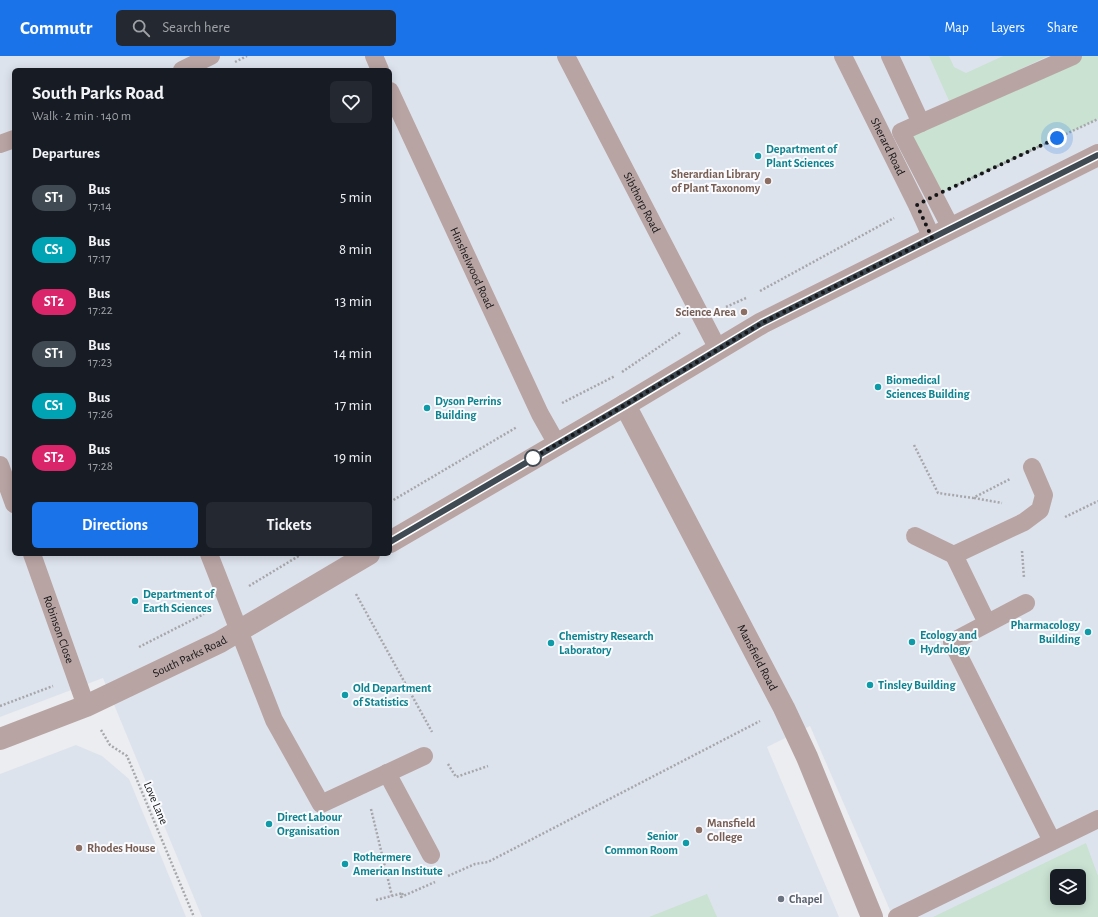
<!DOCTYPE html>
<html lang="en">
<head>
<meta charset="utf-8">
<style>
  :root { --surface:#171b24; --page:#242831; --text:#f1f3f6; --muted:#9ea1a6; --accent:#1a73e8 }
  body { margin:0; font-family:"Alegreya Sans",sans-serif; background:var(--page); color:var(--text); height:100vh; display:flex; flex-direction:column; font-size:15px; white-space:nowrap }
  * { box-sizing:border-box; margin:0 }
  p { font-size:13px; color:var(--muted) }
  .icon { flex:none; width:22px; height:22px; fill:none; stroke:currentColor; stroke-width:2; stroke-linecap:round; stroke-linejoin:round }
  .map { position:relative; flex:1; overflow:hidden }
  .drawer { position:absolute; left:12px; top:12px; width:380px; height:488px; display:flex; flex-direction:column; background:var(--surface); border-radius:6px; box-shadow:0 2px 10px #0003 }
  .drawer>* { flex:none }
  .badge { padding:0 8px; border-radius:13px; font-size:14px; line-height:26px }
  .tools { position:absolute; left:1050px; top:813px; display:grid; gap:8px }
  .tools a { display:grid; place-items:center; width:36px; height:36px; border-radius:6px; background:var(--surface); box-shadow:0 2px 10px #0003; font-size:20px }
  .you { position:absolute; width:20px; height:20px; margin:-10px; border:3px solid #fff; border-radius:50%; background:#1a73e8; box-shadow:0 0 0 6px #1a73e833 }
  .map>.badge { position:absolute; translate:-50% -50%; box-shadow:0 0 0 2px #fff }
  h2 { padding:0 20px; font-size:15px; line-height:36px }
  .round { display:grid; place-items:center; flex:none; width:42px; height:42px; border-radius:6px; background:var(--page) }
  .headline { display:flex; align-items:center; justify-content:space-between; height:68px; padding:0 20px }
  h1 { font-size:19px; font-weight:600; line-height:30px }
  .primary-button { display:flex; gap:8px; margin-top:auto; padding:8px 20px }
  .primary-button a { flex:1; height:46px; border-radius:6px; background:var(--accent); color:#fff; font-size:16px; font-weight:600; line-height:46px; text-align:center }
  .primary-button a+a { background:var(--page); color:var(--text) }
  ul { padding:0; list-style:none }
  li { display:flex; align-items:center; gap:12px; height:52px; padding:0 20px }
  li div { flex:1 }
  li b { display:block; font-size:15px }
  li em { font-style:normal }
  li .badge { min-width:44px; font-weight:700; text-align:center }
  header { display:flex; align-items:center; gap:24px; box-sizing:border-box; height:56px; padding:0 20px; background:var(--accent); color:#fff }
  header strong { font-size:19px }
  nav { display:flex; gap:22px; margin-inline-start:auto; font-size:14px }
  .search { width:280px; height:36px; background:var(--page); display:flex; align-items:center; gap:10px; box-sizing:border-box; padding:0 14px; border-radius:6px; color:var(--muted); font-size:15px }
  .map>svg:first-child { display:block }
  .built { fill:#dde3ed; fill-rule:evenodd }
  .green { fill:#c9e2d2; fill-rule:evenodd }
  .lines { fill:none; stroke-linecap:round; stroke-linejoin:round }
  .path { stroke:#a6a7aa; stroke-width:2.5; stroke-dasharray:2 2; stroke-linecap:butt }
  .service { stroke:#b9a4a4; stroke-width:18 }
  .minor { stroke:#b9a4a4; stroke-width:22 }
  .tertiary { stroke:#b9a4a4; stroke-width:22 }
  .line-casing { stroke:#fff; stroke-width:9 }
  .line { stroke:#404a53; stroke-width:6 }
  .walk { stroke:#151617; stroke-width:4; stroke-dasharray:0 7.2 }
  .culture-dot { fill:#0f9aa8; stroke:#f9fbfe; stroke-width:1.5 }
  .education-dot { fill:#8d6e63; stroke:#f9fbfe; stroke-width:1.5 }
  .stop-dot { fill:#fff; stroke:#404a53; stroke-width:2 }
  .worship-dot { fill:#6b7280; stroke:#f9fbfe; stroke-width:1.5 }
  .labels { text-anchor:middle; stroke-width:4; stroke-linejoin:round; paint-order:stroke }
  .street-label { font-size:12px; fill:#151617; stroke:#f9fbfe }
  .culture-label { font-size:12px; font-weight:bold; fill:#0d838f; stroke:#f9fbfe; text-anchor:start }
  .education-label { font-size:12px; font-weight:bold; fill:#785e54; stroke:#f9fbfe; text-anchor:end }
  .worship-label { font-size:12px; font-weight:bold; fill:#5b616d; stroke:#f9fbfe; text-anchor:start }
</style>
</head>
<body>
<header>
<strong>Commutr</strong>
<div class="search"><svg class="icon" aria-label="search" viewBox="0 0 24 24"><circle cx="10" cy="10" r="6"/><path d="M15 15l6 6"/></svg>Search here</div>
<nav><a>Map</a><a>Layers</a><a>Share</a></nav>
</header>
<div class="map">
<svg width="1098" height="861" viewBox="0 0 1098 861">
  <rect width="100%" height="100%" fill="#ecedf0"/>
  <g class="built">
    <path d="M0,0H1098V861H893L810,670L767,691L839,861H202L103,622L0,661ZM14,14H390V498H14ZM1057,820H1079V842H1057Z"/>
    <path d="M76,689L102,700L129,723L186,861H0V718Z"/>
  </g>
  <g class="green">
    <path d="M929,0H949L954,11L966,17L1003,0H1048L950,47Z"/>
    <path d="M1073,0H1098V63L934,140L901,76Z"/>
    <path d="M1086,787L1098,820V861H933ZM1057,820H1079V842H1057Z"/>
    <path d="M707,838L717,861H649Z"/>
  </g>
  <g class="lines">
    <g class="path">
      <path d="M235,6L247,0"/>
      <path d="M957,129L1098,63"/>
      <path d="M760,235L894,162"/>
      <path d="M726,251L746,242"/>
      <path d="M622,316L681,276"/>
      <path d="M562,347L615,320"/>
      <path d="M914,389L938,437L973,442L1010,423"/>
      <path d="M974,442L1002,447"/>
      <path d="M390,446L517,371"/>
      <path d="M1065,461L1098,445"/>
      <path d="M1022,495L1024,522"/>
      <path d="M249,530L302,498"/>
      <path d="M356,538L432,676"/>
      <path d="M139,591L204,558"/>
      <path d="M0,650L53,630"/>
      <path d="M101,674L110,689L127,700L194,861"/>
      <path d="M448,708L456,721L488,710"/>
      <path d="M371,753L392,840"/>
      <path d="M448,820L475,808L488,806L760,665"/>
      <path d="M376,844L403,837L401,841L435,826"/>
    </g>
    <g class="service">
      <path d="M374,0L380,14"/>
      <path id="s1" d="M566,0L718,293"/>
      <path id="s2" d="M843,0L917,149L932,182"/>
      <path d="M890,0L921,67L901,76L951,172"/>
      <path d="M182,14L211,0"/>
      <path id="s3" d="M390,35L540,358L557,388"/>
      <path d="M921,67L1073,0"/>
      <path d="M0,88L14,83"/>
      <path d="M0,409L14,448"/>
      <path d="M915,480L954,499"/>
      <path id="s4" d="M32,498L86,650"/>
      <path d="M209,498L274,664L321,748L424,700"/>
      <path d="M1026,547L952,586L1052,785"/>
      <path d="M987,567L954,499L1024,466L1040,454L1044,439L1032,411"/>
      <path d="M387,717L431,799"/>
      <path d="M897,861L1098,763"/>
    </g>
    <path class="minor" id="s5" d="M625,349L784,652L807,701L872,861"/>
    <g class="tertiary">
      <path d="M390,486L625,349L762,267L1098,99"/>
      <path id="s6" d="M0,683L86,650L220,586L369,498"/>
    </g>
  </g>
  <g class="lines">
    <defs>
      <path id="line" d="M390,486L625,349L762,267L1098,99"/>
    </defs>
    <use href="#line" class="line-casing"/>
    <use href="#line" class="line"/>
    <path class="walk" d="M533,402L531,403L625,349L762,267L932,182L917,149L934,140L1057,82"/>
  </g>
  <g class="culture-dot">
    <circle cx="758" cy="100" r="4"/>
    <circle cx="878" cy="331" r="4"/>
    <circle cx="427" cy="352" r="4"/>
    <circle cx="135" cy="545" r="4"/>
    <circle cx="1088" cy="576" r="4"/>
    <circle cx="912" cy="586" r="4"/>
    <circle cx="551" cy="587" r="4"/>
    <circle cx="870" cy="629" r="4"/>
    <circle cx="345" cy="639" r="4"/>
    <circle cx="269" cy="768" r="4"/>
    <circle cx="686" cy="787" r="4"/>
    <circle cx="345" cy="808" r="4"/>
  </g>
  <g class="education-dot">
    <circle cx="768" cy="125" r="4"/>
    <circle cx="744" cy="256" r="4"/>
    <circle cx="699" cy="774" r="4"/>
    <circle cx="79" cy="792" r="4"/>
  </g>
  <circle class="stop-dot" cx="533" cy="402" r="8"/>
  <circle class="worship-dot" cx="781" cy="843" r="4"/>
  <g class="labels">
    <g class="street-label">
      <text dy="4" stroke="none"><textPath href="#s2" startOffset="101">Sherard Road</textPath></text>
      <text dy="4" stroke="none"><textPath href="#s1" startOffset="165">Sibthorp Road</textPath></text>
      <text dy="4" stroke="none"><textPath href="#s3" startOffset="195">Hinshelwood Road</textPath></text>
      <text dy="4" stroke="none"><textPath href="#s4" startOffset="80">Robinson Close</textPath></text>
      <text dy="4" stroke="none"><textPath href="#s6" startOffset="207">South Parks Road</textPath></text>
      <text dy="4" stroke="none"><textPath href="#s5" startOffset="285">Mansfield Road</textPath></text>
      <text transform="translate(156 747) rotate(67)" y="4">Love Lane</text>
    </g>
    <g class="culture-label">
      <text x="766" y="97">Department of<tspan x="766" dy="14">Plant Sciences</tspan></text>
      <text x="886" y="328">Biomedical<tspan x="886" dy="14">Sciences Building</tspan></text>
      <text x="435" y="349">Dyson Perrins<tspan x="435" dy="14">Building</tspan></text>
      <text x="143" y="542">Department of<tspan x="143" dy="14">Earth Sciences</tspan></text>
      <text x="1080" y="573" text-anchor="end">Pharmacology<tspan x="1080" dy="14">Building</tspan></text>
      <text x="920" y="583">Ecology and<tspan x="920" dy="14">Hydrology</tspan></text>
      <text x="559" y="584">Chemistry Research<tspan x="559" dy="14">Laboratory</tspan></text>
      <text x="878" y="633">Tinsley Building</text>
      <text x="353" y="636">Old Department<tspan x="353" dy="14">of Statistics</tspan></text>
      <text x="277" y="765">Direct Labour<tspan x="277" dy="14">Organisation</tspan></text>
      <text x="678" y="784" text-anchor="end">Senior<tspan x="678" dy="14">Common Room</tspan></text>
      <text x="353" y="805">Rothermere<tspan x="353" dy="14">American Institute</tspan></text>
    </g>
    <g class="education-label">
      <text x="760" y="122">Sherardian Library<tspan x="760" dy="14">of Plant Taxonomy</tspan></text>
      <text x="736" y="260">Science Area</text>
      <text x="707" y="771" text-anchor="start">Mansfield<tspan x="707" dy="14">College</tspan></text>
      <text x="87" y="796" text-anchor="start">Rhodes House</text>
    </g>
    <g class="worship-label">
      <text x="789" y="847">Chapel</text>
    </g>
  </g>
</svg>
<div class="tools">
<a><svg class="icon" aria-label="layers" viewBox="0 0 24 24"><path d="M12 4l9 5-9 5-9-5zM3 14l9 5 9-5"/></svg></a>
</div>
<div class="you" style="left:1057px;top:82px"></div>
<section class="drawer">
<div class="headline"><div><h1>South Parks Road</h1><p>Walk · 2 min · 140 m</p></div><a class="round"><svg class="icon" aria-label="heart" viewBox="0 0 24 24"><path d="M12 20l-8-8c-3-5 5-10 8-4 3-6 11-1 8 4z"/></svg></a></div>
<h2>Departures</h2>
<ul>
<li><span class="badge" style="background:#404a53;color:#fff">ST1</span><div><b>Bus</b><p>17:14</p></div><em>5 min</em></li>
<li><span class="badge" style="background:#00a3b4;color:#fff">CS1</span><div><b>Bus</b><p>17:17</p></div><em>8 min</em></li>
<li><span class="badge" style="background:#db256b;color:#fff">ST2</span><div><b>Bus</b><p>17:22</p></div><em>13 min</em></li>
<li><span class="badge" style="background:#404a53;color:#fff">ST1</span><div><b>Bus</b><p>17:23</p></div><em>14 min</em></li>
<li><span class="badge" style="background:#00a3b4;color:#fff">CS1</span><div><b>Bus</b><p>17:26</p></div><em>17 min</em></li>
<li><span class="badge" style="background:#db256b;color:#fff">ST2</span><div><b>Bus</b><p>17:28</p></div><em>19 min</em></li>
</ul>
<div class="primary-button"><a>Directions</a><a>Tickets</a></div>
</section>
</div>
</body>
</html>
